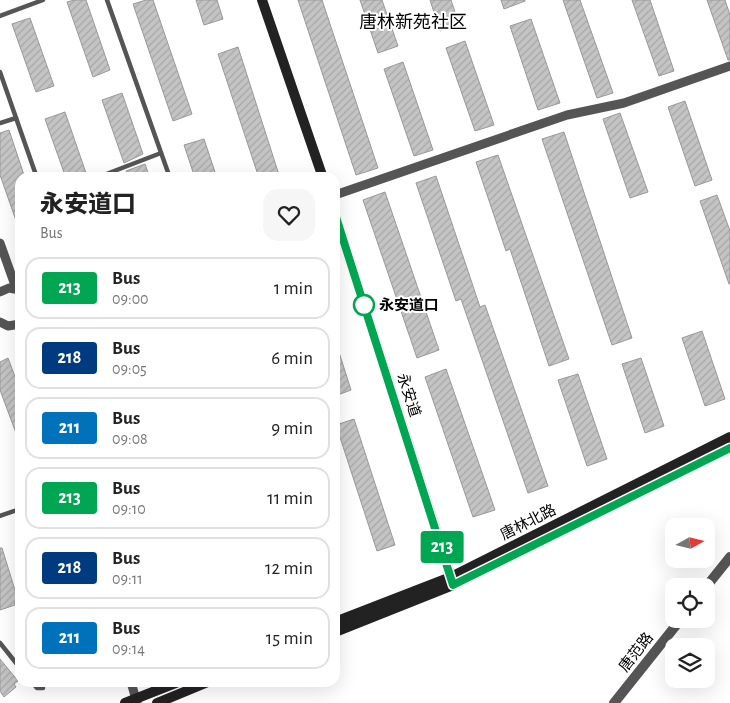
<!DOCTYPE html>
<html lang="en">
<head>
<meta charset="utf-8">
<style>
  :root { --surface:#fff; --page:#f6f6f6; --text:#222; --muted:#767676; --line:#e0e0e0 }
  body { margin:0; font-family:"Alegreya Sans","Noto Sans SC",sans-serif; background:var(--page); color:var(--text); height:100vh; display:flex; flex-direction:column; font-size:19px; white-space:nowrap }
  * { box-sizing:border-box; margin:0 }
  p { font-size:16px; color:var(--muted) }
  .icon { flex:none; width:28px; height:28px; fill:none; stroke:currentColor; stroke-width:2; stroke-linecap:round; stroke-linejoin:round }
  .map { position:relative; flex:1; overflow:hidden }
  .panel { position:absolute; left:15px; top:172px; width:325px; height:515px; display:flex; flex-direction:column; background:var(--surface); border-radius:15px; box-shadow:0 5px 20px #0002 }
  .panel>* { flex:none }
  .badge { padding:0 10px; border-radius:4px; font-size:18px; line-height:32px }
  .needle { width:32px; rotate:82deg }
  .buttons { position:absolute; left:665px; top:518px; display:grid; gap:10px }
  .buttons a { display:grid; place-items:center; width:50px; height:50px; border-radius:10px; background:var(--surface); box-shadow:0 5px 20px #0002; font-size:25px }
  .map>.badge { position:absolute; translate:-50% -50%; box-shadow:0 0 0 2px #fff }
  .round { display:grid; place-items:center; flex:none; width:52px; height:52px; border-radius:15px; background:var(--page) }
  .overview { display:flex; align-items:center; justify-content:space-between; height:85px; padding:0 25px }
  h1 { font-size:24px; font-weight:800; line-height:38px }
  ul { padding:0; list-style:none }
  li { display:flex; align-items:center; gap:15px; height:62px; margin:0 10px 8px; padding:0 15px; border:2px solid var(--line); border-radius:15px }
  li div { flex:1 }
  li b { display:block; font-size:19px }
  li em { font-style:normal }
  li .badge { min-width:55px; font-weight:700; text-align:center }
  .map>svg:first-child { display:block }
  .building { fill:url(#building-hatch); stroke:#999 }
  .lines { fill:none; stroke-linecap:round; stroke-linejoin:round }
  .service { stroke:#555; stroke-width:4.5 }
  .minor { stroke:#555; stroke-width:9 }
  .tertiary { stroke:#555; stroke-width:10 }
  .secondary { stroke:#222; stroke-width:10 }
  .line-casing { stroke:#fff; stroke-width:11 }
  .line { stroke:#00a651; stroke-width:8 }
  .stop-dot { fill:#fff; stroke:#00a651; stroke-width:2.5 }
  .labels { text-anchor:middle; stroke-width:4; stroke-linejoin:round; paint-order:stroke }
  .stop-label { font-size:15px; font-weight:bold; fill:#000; stroke:#fff; text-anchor:start }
  .street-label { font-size:15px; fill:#000; stroke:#fff }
  .quarter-label { font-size:18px; fill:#000; stroke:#fff }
</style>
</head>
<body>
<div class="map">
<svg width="730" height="703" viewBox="0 0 730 703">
  <defs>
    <pattern id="building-hatch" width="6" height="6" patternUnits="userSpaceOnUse" patternTransform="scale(1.25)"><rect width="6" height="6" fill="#c4c4c4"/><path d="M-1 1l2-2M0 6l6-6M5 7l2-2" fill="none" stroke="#a7a7a7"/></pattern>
  </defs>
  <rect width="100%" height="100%" fill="#fff"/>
  <g class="building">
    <path d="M74,0H86L110,70L93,77L67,2Z"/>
    <path d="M146,0H153L192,114L173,121L133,4Z"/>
    <path d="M196,0H217L223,19L204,25Z"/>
    <path d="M298,0H322L378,168L356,175Z"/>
    <path d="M360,0H382L398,46L378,53Z"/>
    <path d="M430,0H451L459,24L440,31Z"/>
    <path d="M501,0H525V1L504,9Z"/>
    <path d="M563,0H580L613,93L597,98Z"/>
    <path d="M632,0H650L674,71L659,76Z"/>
    <path d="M707,0H725L730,15V60H728Z"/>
    <path d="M30,18L54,86L36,92L12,24Z"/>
    <path d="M531,19L560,103L538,110L510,26Z"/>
    <path d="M465,41L494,125L475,131L446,48Z"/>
    <path d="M238,47L280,178H259L218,54Z"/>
    <path d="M403,62L433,150L414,156L384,69Z"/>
    <path d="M122,93L143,154L124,163L102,100Z"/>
    <path d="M685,101L712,180L695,186L668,107Z"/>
    <path d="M65,112L86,173L74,178H66L45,119Z"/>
    <path d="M620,113L648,192L630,198L603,119Z"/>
    <path d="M9,130L25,178H20V229H19L0,175V133Z"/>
    <path d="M564,132L632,338L612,345L542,139Z"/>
    <path d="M204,139L217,178H195L184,145Z"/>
    <path d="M498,155L569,359L549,366L510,249L506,251L476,162Z"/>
    <path d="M145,164L150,178H129L126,171Z"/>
    <path d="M436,176L480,307L485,305L548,486L528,493L461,299L456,301L416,183Z"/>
    <path d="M385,192L439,350L417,358L363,200Z"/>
    <path d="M717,195L730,231V284H729L700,201Z"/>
    <path d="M702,331L725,399L705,406L682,338Z"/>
    <path d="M335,346H337L351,390L335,396Z"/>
    <path d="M8,358L20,390L19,441L0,390V362Z"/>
    <path d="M641,358L664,426L645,433L622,364Z"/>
    <path d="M446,369L495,510L473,517L425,377Z"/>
    <path d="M578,374L607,459L587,466L558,380Z"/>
    <path d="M354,419L395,545L377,551L336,425Z"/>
    <path d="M0,548H2L18,600L14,602L15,605L0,610Z"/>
    <path d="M0,659L18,681L14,684L16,687L4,697L0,691Z"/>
  </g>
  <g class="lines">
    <g class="service">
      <path d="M107,0L170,178"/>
      <path d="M0,16L43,0"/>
      <path d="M0,72L37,178"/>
      <path d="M0,123L16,118"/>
      <path d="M96,178L161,153"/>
      <path d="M0,516L20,509"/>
      <path d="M0,643L20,668"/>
      <path d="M32,682L37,688H43"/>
    </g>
    <g class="minor">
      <path d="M335,195L567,115L624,103L730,66"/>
      <path d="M0,243L16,288"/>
      <path d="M0,292L9,288L20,290"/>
      <path d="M0,322L8,326L20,324"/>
      <path d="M131,682L137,703"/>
    </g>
    <g class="tertiary">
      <path d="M706,587L730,557"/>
      <path d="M614,703L681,619"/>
    </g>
    <g class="secondary">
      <path d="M262,0L323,178"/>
      <path d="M335,214L453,584"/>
      <path d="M335,622L451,577L730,437"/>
      <path d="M335,632L453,585L730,448"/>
      <path d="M125,703L178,682"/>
      <path d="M157,703L208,682"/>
    </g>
  </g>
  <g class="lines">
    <defs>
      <path id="line" d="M335,214L453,585L730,448"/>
    </defs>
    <use href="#line" class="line-casing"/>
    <use href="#line" class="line"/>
  </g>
  <circle class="stop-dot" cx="364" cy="305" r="10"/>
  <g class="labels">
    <g class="stop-label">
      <text x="379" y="310">永安道口</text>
    </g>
    <g class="street-label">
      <text transform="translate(409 395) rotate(72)" y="5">永安道</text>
      <text transform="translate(528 522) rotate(-27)" y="5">唐林北路</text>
      <text transform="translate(636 652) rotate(-52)" y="5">唐范路</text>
    </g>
    <g class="quarter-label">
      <text x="413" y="28">唐林新苑社区</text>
    </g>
  </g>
</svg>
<div class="buttons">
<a><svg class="needle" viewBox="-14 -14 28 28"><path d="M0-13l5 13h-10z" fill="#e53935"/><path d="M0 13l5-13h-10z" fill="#767676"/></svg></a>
<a><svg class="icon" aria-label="locate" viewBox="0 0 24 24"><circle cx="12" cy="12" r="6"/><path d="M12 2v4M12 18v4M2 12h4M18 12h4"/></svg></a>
<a><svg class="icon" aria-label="layers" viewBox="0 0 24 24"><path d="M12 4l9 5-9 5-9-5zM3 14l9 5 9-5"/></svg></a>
</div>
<b class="badge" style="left:442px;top:547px;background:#00a651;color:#fff">213</b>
<section class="panel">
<div class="overview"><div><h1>永安道口</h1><p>Bus</p></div><a class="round"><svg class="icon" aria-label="heart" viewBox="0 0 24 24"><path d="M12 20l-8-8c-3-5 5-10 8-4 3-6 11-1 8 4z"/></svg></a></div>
<ul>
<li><span class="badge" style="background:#00a651;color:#fff">213</span><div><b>Bus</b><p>09:00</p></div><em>1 min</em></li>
<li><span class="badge" style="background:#003b80;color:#fff">218</span><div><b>Bus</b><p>09:05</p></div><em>6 min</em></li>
<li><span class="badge" style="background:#0072bc;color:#fff">211</span><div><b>Bus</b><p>09:08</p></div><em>9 min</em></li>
<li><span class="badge" style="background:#00a651;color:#fff">213</span><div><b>Bus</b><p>09:10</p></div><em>11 min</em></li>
<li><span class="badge" style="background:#003b80;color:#fff">218</span><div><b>Bus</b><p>09:11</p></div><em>12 min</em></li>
<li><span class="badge" style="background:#0072bc;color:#fff">211</span><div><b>Bus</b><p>09:14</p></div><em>15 min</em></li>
</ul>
</section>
</div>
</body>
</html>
